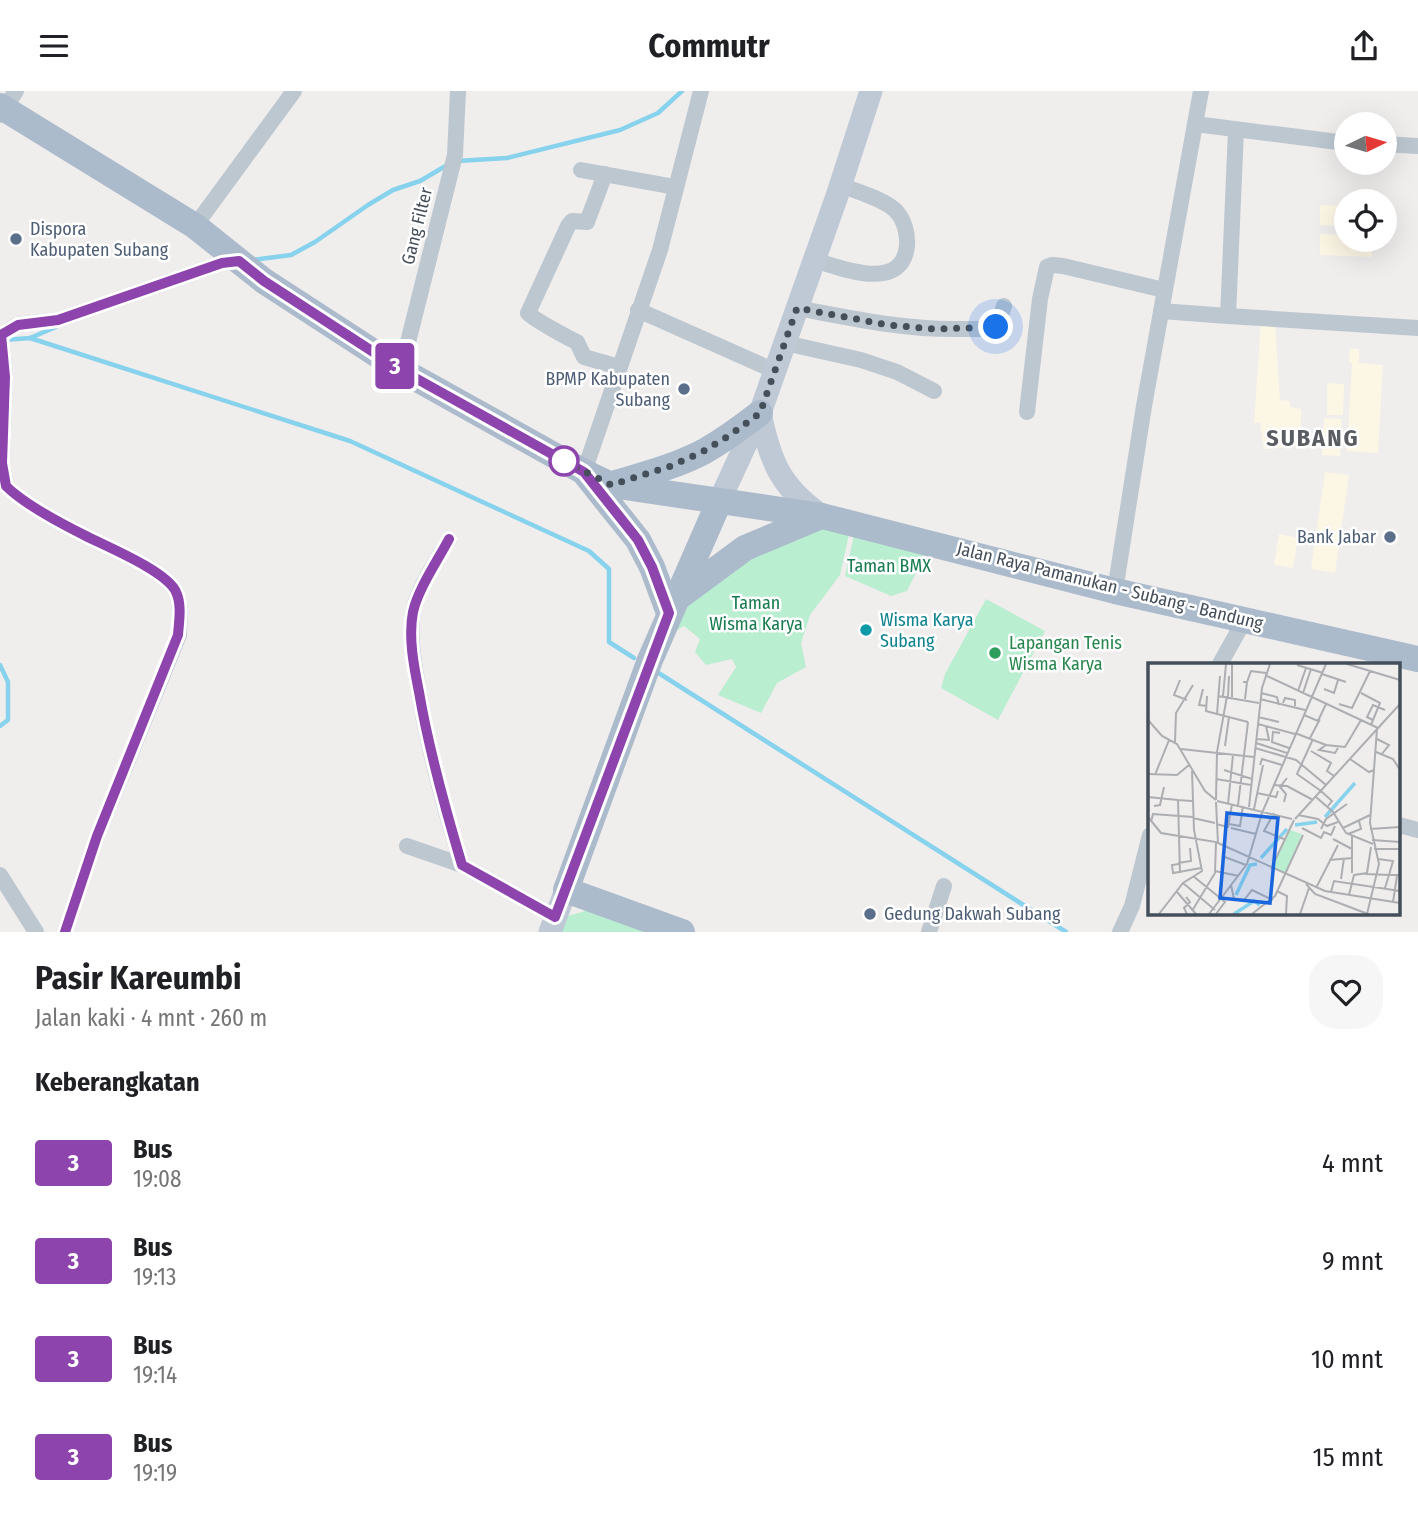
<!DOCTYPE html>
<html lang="id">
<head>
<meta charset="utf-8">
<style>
  :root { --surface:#fff; --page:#f6f6f6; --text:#202124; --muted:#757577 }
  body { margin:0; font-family:"Fira Sans Condensed",sans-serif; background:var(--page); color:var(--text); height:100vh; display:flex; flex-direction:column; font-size:26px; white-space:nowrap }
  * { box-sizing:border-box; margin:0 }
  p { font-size:23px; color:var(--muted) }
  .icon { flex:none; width:38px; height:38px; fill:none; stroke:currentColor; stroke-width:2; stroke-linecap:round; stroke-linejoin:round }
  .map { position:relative; height:841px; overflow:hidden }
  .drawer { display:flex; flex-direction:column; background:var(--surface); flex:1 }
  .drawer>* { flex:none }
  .badge { padding:0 14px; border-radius:5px; font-size:24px; line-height:46px }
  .needle { width:46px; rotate:85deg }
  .controls { position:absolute; left:1334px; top:21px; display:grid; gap:14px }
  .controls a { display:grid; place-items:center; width:63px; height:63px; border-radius:50%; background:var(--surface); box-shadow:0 7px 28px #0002; font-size:35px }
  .you { position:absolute; width:35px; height:35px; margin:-18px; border:5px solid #fff; border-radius:50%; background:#1a73e8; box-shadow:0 0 0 10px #1a73e833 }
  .map>.badge { position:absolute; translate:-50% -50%; box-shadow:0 0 0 4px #fff }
  h2 { padding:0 35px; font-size:26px; line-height:63px }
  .round { display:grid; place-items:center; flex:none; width:74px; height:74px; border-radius:28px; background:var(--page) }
  .head { display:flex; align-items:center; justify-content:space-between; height:119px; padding:0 35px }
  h1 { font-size:33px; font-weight:700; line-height:52px }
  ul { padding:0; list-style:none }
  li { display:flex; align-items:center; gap:21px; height:98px; padding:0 35px }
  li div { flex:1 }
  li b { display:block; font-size:26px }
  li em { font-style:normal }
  li .badge { min-width:77px; font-weight:700; text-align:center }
  header { display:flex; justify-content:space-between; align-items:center; height:91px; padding:0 35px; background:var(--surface); font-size:32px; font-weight:700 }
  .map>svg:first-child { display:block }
  .commercial { fill:#fcf6e5 }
  .green { fill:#baeed1 }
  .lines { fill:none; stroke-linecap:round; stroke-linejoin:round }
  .stream { stroke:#87d2ec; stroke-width:4.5 }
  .street { stroke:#bdc7d0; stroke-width:16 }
  .secondary { stroke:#bfc9d6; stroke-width:23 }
  .primary { stroke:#acbbcc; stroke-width:26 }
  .line-casing { stroke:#fff; stroke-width:16 }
  .line { stroke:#8e44ad; stroke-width:10 }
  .walk { stroke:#454f5a; stroke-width:7; stroke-dasharray:0 12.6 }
  .service-dot { fill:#5c6f8a; stroke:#fff; stroke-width:2.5 }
  .stop-dot { fill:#fff; stroke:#8e44ad; stroke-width:3.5 }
  .culture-dot { fill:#0f9aa8; stroke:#fff; stroke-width:2.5 }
  .leisure-dot { fill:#2e9e5b; stroke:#fff; stroke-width:2.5 }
  .labels { text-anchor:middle; stroke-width:5; stroke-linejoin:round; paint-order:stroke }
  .street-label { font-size:18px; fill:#454f5a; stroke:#fff }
  .service-label { font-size:18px; fill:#4e5e75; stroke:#fff; text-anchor:start }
  .park-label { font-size:18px; fill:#167b4e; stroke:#fff }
  .culture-label { font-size:18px; fill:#0d838f; stroke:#fff; text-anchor:start }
  .leisure-label { font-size:18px; fill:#27864d; stroke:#fff; text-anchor:start }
  .district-label { font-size:24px; font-weight:bold; letter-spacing:2px; fill:#5a5d62; stroke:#fff }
  .inset-river { fill:none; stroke:#87d2ec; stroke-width:3.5 }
  .inset-road { fill:none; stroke:#acaeb2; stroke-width:2 }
  .view { fill:#1965de; fill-opacity:0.15; stroke:#1965de; stroke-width:3.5 }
  .inset-edge { fill:none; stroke:#454f5a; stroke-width:3.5 }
</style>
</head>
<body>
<header><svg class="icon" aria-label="menu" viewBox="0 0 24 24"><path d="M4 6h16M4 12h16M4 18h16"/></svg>Commutr<svg class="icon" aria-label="share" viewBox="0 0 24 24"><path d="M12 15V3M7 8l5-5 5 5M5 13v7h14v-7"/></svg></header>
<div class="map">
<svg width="1418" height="841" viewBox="0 0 1418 841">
  <rect width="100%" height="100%" fill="#f0eded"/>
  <g class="commercial">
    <path d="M1320,114L1346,115V135L1320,134Z"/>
    <path d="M1320,143L1346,144V149H1373L1372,166L1320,164Z"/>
    <path d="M1261,229L1275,230L1280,309L1290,310V316L1301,318V355L1264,358L1260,332H1254Z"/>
    <path d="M1350,257L1359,258V272L1383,274L1378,362L1347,360L1352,272H1349Z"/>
    <path d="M1327,292L1344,293L1343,324H1327Z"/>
    <path d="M1324,327L1342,328L1340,365L1322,364Z"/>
    <path d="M1325,381L1349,384L1335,482L1311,478Z"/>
    <path d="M1279,443L1298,447L1293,477L1274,474Z"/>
  </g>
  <g class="green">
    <path d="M822,432L850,439L840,484L810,524L801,552L806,576L777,592L761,622L718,604L736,576L732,568L706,574L695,561L700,548L684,535L669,544L685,512L750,463Z"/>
    <path d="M855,439L928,457L907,500L891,505L845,485Z"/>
    <path d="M986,508L1045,540L998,629L941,597L945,583Z"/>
    <path d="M592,818L653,841H556L561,827Z"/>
  </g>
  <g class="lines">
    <g class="stream">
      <path d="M457,70L507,67L620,39L658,22L682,0"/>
      <path d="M252,169L291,164L315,151L368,114L393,99L420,90L449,73"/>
      <path d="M30,247L56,236"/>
      <path d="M4,249L30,247L350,350L589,460L609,478V551L634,567"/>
      <path d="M0,574L8,591V629L0,635"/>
      <path d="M657,581L1066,841"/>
    </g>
    <g class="street">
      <path d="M1201,0L1195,33L1346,52"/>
      <path d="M0,24L16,0"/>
      <path d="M1236,39L1228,225L1418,237"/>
      <path d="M1384,53L1418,55"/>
      <path d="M581,79L675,96"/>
      <path d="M605,83L587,131L572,130L568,135L528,222C533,228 568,247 577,251L584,266L619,276"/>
      <path d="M195,135L294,0"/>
      <path d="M814,169C841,177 902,202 907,155C908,142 904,128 895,119C882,107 857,101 841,94"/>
      <path d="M797,217C851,227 904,239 959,238C972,238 985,239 997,236L1004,215"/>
      <path d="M638,219L775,280"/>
      <path d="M1161,220L1228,225"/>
      <path d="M785,252L861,269L897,281L934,300"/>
      <path d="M401,279L455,64L458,0"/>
      <path d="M1027,321L1040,208L1047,176L1052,174L1063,175L1164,199"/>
      <path d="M584,381L660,159L701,0"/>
      <path d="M449,448C437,470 418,496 413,521C409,545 414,573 418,596C428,657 444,716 462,774"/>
      <path d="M1115,500L1144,315L1195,33"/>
      <path d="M1220,573L1245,528"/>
      <path d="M1399,734L1418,739"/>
      <path d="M407,755L462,774L555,826"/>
      <path d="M0,784L36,841"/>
      <path d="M65,841L97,745L179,544C179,531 182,513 176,501C167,480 105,455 84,444C62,433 23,412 6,395L2,372L5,286L1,244L17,234L58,229L222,172L239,170"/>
      <path d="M929,841L944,795"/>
      <path d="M1120,841L1132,815L1150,744"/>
    </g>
    <g class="secondary">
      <path d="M760,322C770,370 780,396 822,425"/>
      <path d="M719,411L760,322L837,105L871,0"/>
      <path d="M550,841L566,799"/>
    </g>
    <g class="primary">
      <path d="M0,15L195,135L264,190L401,279L584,381L611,394L822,425L1115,500L1418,568"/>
      <path d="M586,384L638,449L652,476L669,522"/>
      <path d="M616,392C646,383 677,375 705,360C724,349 742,336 760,322"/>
      <path d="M676,508L745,457L821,425"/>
      <path d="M682,841L566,799L650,569L719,411"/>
    </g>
  </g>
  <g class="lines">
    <defs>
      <path id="line" d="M65,841L97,745L178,544C179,531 182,513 176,501C167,480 105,455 84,444C62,433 23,412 6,395L2,372L5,286L1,244L18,234L58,229L222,172L239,170L264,190L401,279L584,381L638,449L652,476L669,522L555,826L462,774C445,717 429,660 419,601C414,576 408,546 413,521C418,498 438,469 449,448"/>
    </defs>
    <use href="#line" class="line-casing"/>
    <use href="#line" class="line"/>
    <path class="walk" d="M564,370L559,367L611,394L671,375L702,361L730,344L760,322L797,217L888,234L935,238L996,236"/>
  </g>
  <g class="service-dot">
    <circle cx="16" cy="148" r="7"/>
    <circle cx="684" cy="298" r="7"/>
    <circle cx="1390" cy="446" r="7"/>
    <circle cx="870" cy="823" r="7"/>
  </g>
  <circle class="stop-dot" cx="564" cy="370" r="14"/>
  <circle class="culture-dot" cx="866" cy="539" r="7"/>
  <circle class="leisure-dot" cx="995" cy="562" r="7"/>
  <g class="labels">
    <g class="street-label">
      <text transform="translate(417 135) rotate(-76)" y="6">Gang Filter</text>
      <text transform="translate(1110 495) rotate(14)" y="6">Jalan Raya Pamanukan - Subang - Bandung</text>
    </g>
    <g class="service-label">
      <text x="30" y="144">Dispora<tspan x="30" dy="21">Kabupaten Subang</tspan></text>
      <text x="670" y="294" text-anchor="end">BPMP Kabupaten<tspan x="670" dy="21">Subang</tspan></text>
      <text x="1376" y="452" text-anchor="end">Bank Jabar</text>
      <text x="884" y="829">Gedung Dakwah Subang</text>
    </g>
    <g class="park-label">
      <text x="889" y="481">Taman BMX</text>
      <text x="756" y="518">Taman<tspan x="756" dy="21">Wisma Karya</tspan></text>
    </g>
    <g class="culture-label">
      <text x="880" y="535">Wisma Karya<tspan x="880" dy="21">Subang</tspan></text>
    </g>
    <g class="leisure-label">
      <text x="1009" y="558">Lapangan Tenis<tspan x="1009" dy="21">Wisma Karya</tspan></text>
    </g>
    <g class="district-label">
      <text x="1313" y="355">SUBANG</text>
    </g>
  </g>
  <g transform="translate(1148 572)">
    <rect width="252" height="252" fill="#f0eded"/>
    <path d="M142,167L154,171L137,210L124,206Z" fill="#baeed1"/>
    <path class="inset-river" d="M177,154L207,120M147,162L169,159M113,195L139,166M88,232L102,202L109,201M86,251L106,238L112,242"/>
    <path class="inset-road" d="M199,1L252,17M149,2L175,10M174,11L198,19M117,12L230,65M72,13L69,51L100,59M32,17L26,32L39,37M95,19H99L97,36M99,19L103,8L118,10M55,26L51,42L59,43M176,26L186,30L190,17M150,28L158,5M113,30L129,34L131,42M155,30L163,6M213,30L232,40L223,62M59,33L58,48L69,51M70,33L111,40M75,33L78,1M80,34L81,13M84,34V1M112,36L157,47M135,40L137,35L147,37V43M191,41L204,45L222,8M156,52L170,58L178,41M110,54L131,59M0,57L14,73L29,81L57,128L68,137M225,57L219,54L225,42L237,47M110,61L147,71M132,70L125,69L124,79L141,85M147,70L178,82M162,75L172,56M108,76L121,77L118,63M165,76L149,111L173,128M229,76L241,82L233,92M27,79L28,50L45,22M108,80L139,90M77,83L81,54M107,85L148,97L178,122M190,85L187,90L171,87L178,82L197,84L213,57M33,86L106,94M163,88L183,100L179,108L186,113M228,89L245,96L252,107M202,96L221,109L226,107M112,102L114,96L134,102M76,107L104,116M0,111L29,112L41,102M7,112L21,77M68,116L103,122M125,122L139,123L165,137M173,128L184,138L180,143M109,130L128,134L130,128M0,134L30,137M168,134L185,149L198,170L225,181M68,137L69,89L79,33M69,138L144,156M68,139L70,180L177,228L252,240M136,139L138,131L132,124L139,115M80,141L85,92M90,142L100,59M6,143L12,142L16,124M101,144L114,25L122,1M106,146L115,102M114,150L178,1M126,150L116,168L136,176M150,152L170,156L179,163L190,159M0,154L13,170L68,179L67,210L44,248M45,155L67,160M147,156L252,41M3,159L5,151L45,154M68,161L80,164L84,141M81,161L92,163L95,143M83,165L108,171M154,165L173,175L176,169L183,172L187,163M195,165L222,152M173,166L178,156L199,141M222,166L252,164M200,171L213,166L211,158M204,173V210M185,176L204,186M224,177L252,179M226,186H252M74,193L98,202M230,196L245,198L241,212H252M181,197L205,195M30,200L43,198L42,185M31,201L24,202L25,210L53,205M123,206L146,157M67,208L91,213M32,210L30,137L44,138M218,211L241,212L237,225M45,213L77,239L68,251M193,216L196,195M35,220L67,247M158,221L167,231L220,251M83,222L86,236L96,237L104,227L125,237M168,225L190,182M129,228L139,233L138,251M29,229L48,251M183,229L186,218L252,228M201,232L206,212L219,210L223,184M38,234L42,239L36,245L39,251M245,239L249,213M11,251L35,220L54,208L46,167L44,108M61,251L99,201L114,150M104,251L127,233L155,172M152,251L161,225M219,251L231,201L222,160L229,66"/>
    <path class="view" d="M79,150L130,155L122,240L72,235Z"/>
    <rect width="252" height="252" class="inset-edge"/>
  </g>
</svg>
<div class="controls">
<a><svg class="needle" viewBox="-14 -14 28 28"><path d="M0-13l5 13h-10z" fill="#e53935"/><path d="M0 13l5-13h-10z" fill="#757577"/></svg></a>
<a><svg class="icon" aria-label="locate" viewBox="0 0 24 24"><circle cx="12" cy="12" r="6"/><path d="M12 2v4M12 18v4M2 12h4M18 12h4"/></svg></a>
</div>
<div class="you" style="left:996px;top:236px"></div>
<b class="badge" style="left:395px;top:275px;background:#8e44ad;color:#fff">3</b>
</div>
<section class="drawer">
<div class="head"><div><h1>Pasir Kareumbi</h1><p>Jalan kaki · 4 mnt · 260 m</p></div><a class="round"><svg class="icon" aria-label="heart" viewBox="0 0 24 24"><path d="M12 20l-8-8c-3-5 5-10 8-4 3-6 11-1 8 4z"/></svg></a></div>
<h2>Keberangkatan</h2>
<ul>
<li><span class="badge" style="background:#8e44ad;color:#fff">3</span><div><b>Bus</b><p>19:08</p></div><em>4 mnt</em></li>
<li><span class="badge" style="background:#8e44ad;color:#fff">3</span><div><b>Bus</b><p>19:13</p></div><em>9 mnt</em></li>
<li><span class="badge" style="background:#8e44ad;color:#fff">3</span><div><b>Bus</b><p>19:14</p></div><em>10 mnt</em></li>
<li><span class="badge" style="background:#8e44ad;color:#fff">3</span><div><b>Bus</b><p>19:19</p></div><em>15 mnt</em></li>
</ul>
</section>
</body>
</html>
